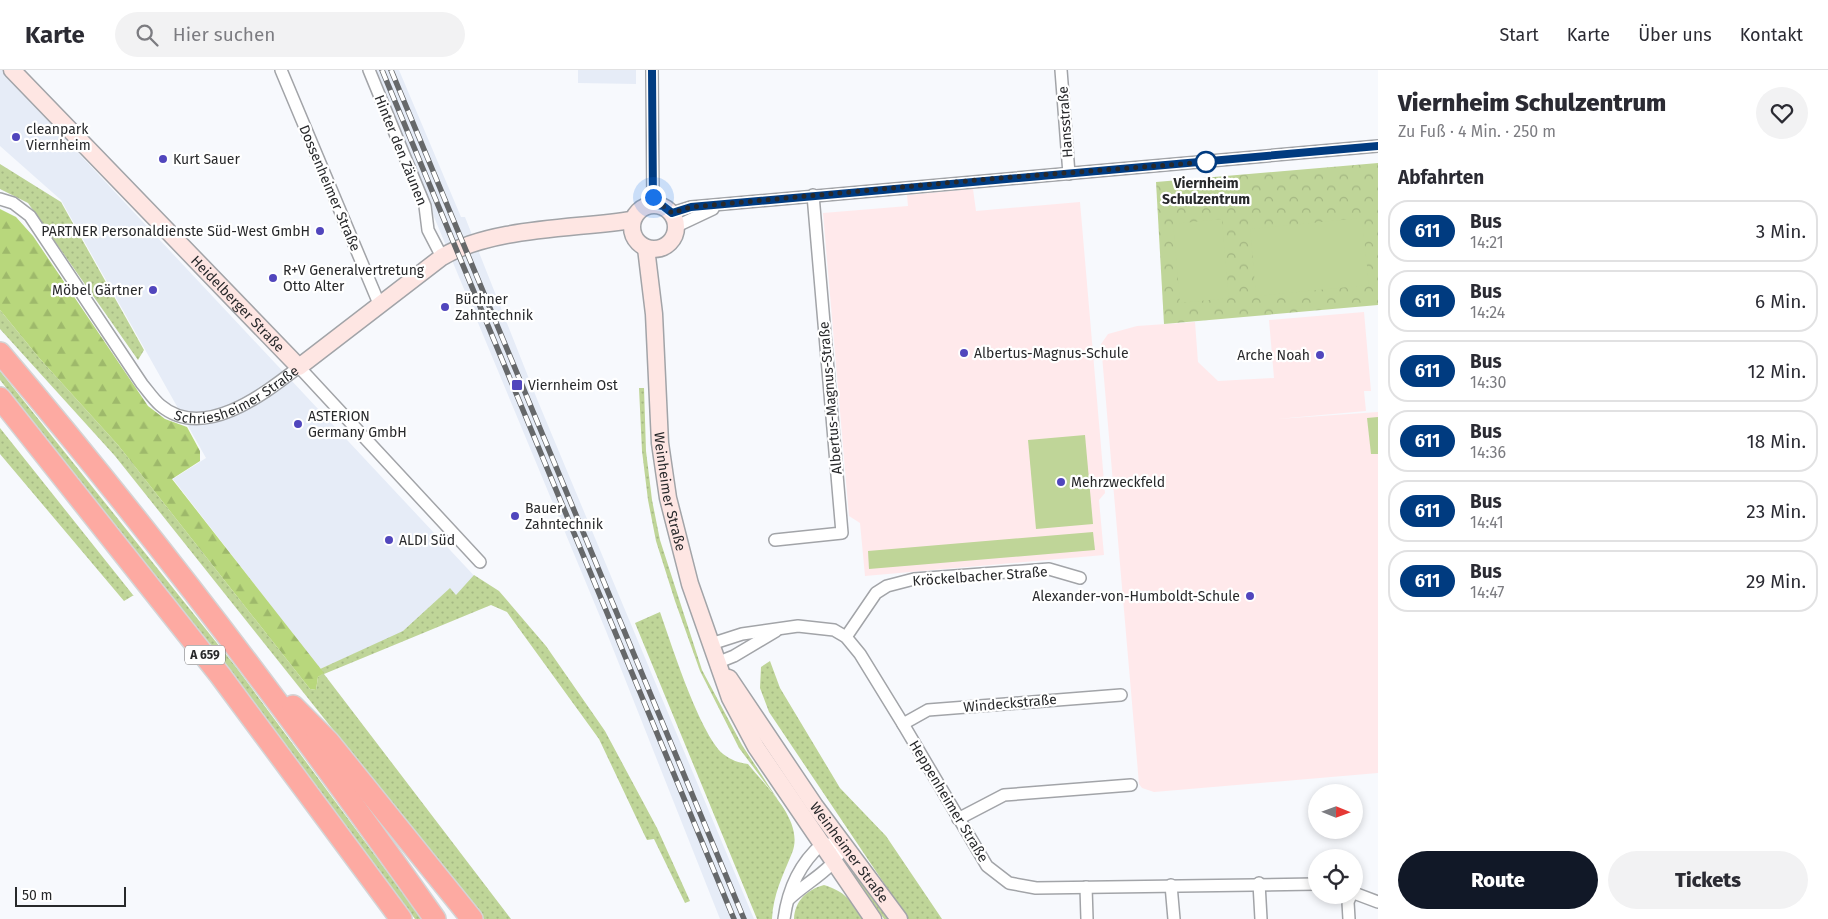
<!DOCTYPE html>
<html lang="de">
<head>
<meta charset="utf-8">
<style>
  :root { --surface:#fff; --page:#f2f2f3; --text:#2b2b33; --muted:#7c7c81; --line:#e1e1e2; --accent:#111827 }
  body { margin:0; font-family:"Fira Sans",sans-serif; background:var(--page); color:var(--text); height:100vh; display:flex; flex-direction:column; font-size:19px; white-space:nowrap }
  * { box-sizing:border-box; margin:0 }
  p { font-size:16px; color:var(--muted) }
  .icon { flex:none; width:28px; height:28px; fill:none; stroke:currentColor; stroke-width:2; stroke-linecap:round; stroke-linejoin:round }
  .map { position:relative; flex:1; overflow:hidden }
  .side { display:flex; flex-direction:column; background:var(--surface); width:450px }
  .side>* { flex:none }
  .badge { padding:0 10px; border-radius:16px; font-size:18px; line-height:32px }
  .needle { width:32px; rotate:91deg }
  .controls { position:absolute; left:1308px; top:714px; display:grid; gap:10px }
  .controls a { display:grid; place-items:center; width:55px; height:55px; border-radius:50%; background:var(--surface); box-shadow:0 2px 8px #0003; font-size:25px }
  .scale { position:absolute; left:15px; bottom:12px; width:111px; box-sizing:border-box; padding-left:5px; border:2px solid #28292b; border-top:0; font-size:14px; line-height:18px; white-space:nowrap; color:#28292b; -webkit-text-stroke:4px #fff; paint-order:stroke }
  .you { position:absolute; width:25px; height:25px; margin:-12px; border:4px solid #fff; border-radius:50%; background:#1a73e8; box-shadow:0 0 0 8px #1a73e833 }
  .map>.badge { position:absolute; translate:-50% -50%; box-shadow:0 0 0 2px #fff }
  h2 { padding:0 20px; font-size:19px; line-height:45px }
  .round { display:grid; place-items:center; flex:none; width:52px; height:52px; border-radius:26px; background:var(--page) }
  .overview { display:flex; align-items:center; justify-content:space-between; height:85px; padding:0 20px }
  h1 { font-size:24px; font-weight:800; line-height:38px }
  .button { display:flex; gap:10px; margin-top:auto; padding:10px 20px }
  .button a { flex:1; height:58px; border-radius:30px; background:var(--accent); color:#fff; font-size:20px; font-weight:800; line-height:58px; text-align:center }
  .button a+a { background:var(--page); color:var(--text) }
  ul { padding:0; list-style:none }
  li { display:flex; align-items:center; gap:15px; height:62px; margin:0 10px 8px; padding:0 10px; border:2px solid var(--line); border-radius:20px }
  li div { flex:1 }
  li b { display:block; font-size:19px }
  li em { font-style:normal }
  li .badge { min-width:55px; font-weight:700; text-align:center }
  header { display:flex; align-items:center; gap:30px; box-sizing:border-box; height:70px; padding:0 25px; background:var(--surface); border-bottom:1px solid var(--line) }
  header strong { font-size:24px }
  nav { display:flex; gap:28px; margin-inline-start:auto; font-size:18px }
  .search { width:350px; height:45px; background:var(--page); display:flex; align-items:center; gap:12px; box-sizing:border-box; padding:0 18px; border-radius:28px; color:var(--muted); font-size:19px }
  main { display:flex; flex:1; min-height:0 }
  .map>svg:first-child { display:block }
  .built { fill:#e6ecf7 }
  .education { fill:#ffe9eb }
  .grass { fill:url(#grass-dots) }
  .forest { fill:url(#forest-firs) }
  .park { fill:url(#park-crowns) }
  .pitch { fill:#bfd598 }
  .lines { fill:none; stroke-linecap:round; stroke-linejoin:round }
  .street-casing { stroke:#a2a4a8; stroke-width:14 }
  .secondary-casing { stroke:#a2a4a8; stroke-width:19 }
  .highway-casing { stroke:#d4d4d5; stroke-width:24 }
  .street { stroke:#fff; stroke-width:11 }
  .secondary { stroke:#fee6e3; stroke-width:16 }
  .highway { stroke:#fdaaa2; stroke-width:21 }
  .rail-casing { stroke:#66686a; stroke-width:5.5 }
  .rail { stroke:#fff; stroke-width:4; stroke-dasharray:11; stroke-linecap:butt }
  .line-casing { stroke:#fff; stroke-width:11 }
  .line { stroke:#003b80; stroke-width:8 }
  .walk { stroke:#28292b; stroke-width:5; stroke-dasharray:0 9 }
  .poi-dot { fill:#5146bd; stroke:#fff; stroke-width:2 }
  .stop-dot { fill:#fff; stroke:#003b80; stroke-width:2.5 }
  .labels { text-anchor:middle; stroke-width:4.5; stroke-linejoin:round; paint-order:stroke }
  .shield { fill:#fff; stroke:#68696b; stroke-width:1 }
  .shield-label { font-size:12px; font-weight:bold; fill:#28292b }
  .street-label { font-size:14px; fill:#28292b; stroke:#fff }
  .poi-label { font-size:14px; fill:#28292b; stroke:#fff; text-anchor:start }
  .stop-label { font-size:14px; font-weight:bold; fill:#28292b; stroke:#fff }
</style>
</head>
<body>
<header>
<strong>Karte</strong>
<div class="search"><svg class="icon" aria-label="search" viewBox="0 0 24 24"><circle cx="10" cy="10" r="6"/><path d="M15 15l6 6"/></svg>Hier suchen</div>
<nav><a>Start</a><a>Karte</a><a>Über uns</a><a>Kontakt</a></nav>
</header>
<main>
<div class="map">
<svg width="1378" height="849" viewBox="0 0 1378 849">
  <defs>
    <pattern id="grass-dots" width="8" height="8" patternUnits="userSpaceOnUse" patternTransform="scale(1.25)"><rect width="8" height="8" fill="#bfd598"/><path d="M2 2h.1M6 6h.1" fill="none" stroke="#a4b783" stroke-width="1.8" stroke-linecap="round"/></pattern>
    <pattern id="forest-firs" width="22" height="20" patternUnits="userSpaceOnUse" patternTransform="scale(1.25)"><rect width="22" height="20" fill="#b8d77c"/><path d="M5 1l3.5 6h-7zM16 11l3.5 6h-7z" fill="#9eb96b"/></pattern>
    <pattern id="park-crowns" width="20" height="18" patternUnits="userSpaceOnUse" patternTransform="scale(1.25)"><rect width="20" height="18" fill="#bfd598"/><path d="M2 6a3 3 0 1 1 6 0M12 15a3 3 0 1 1 6 0" fill="none" stroke="#a4b783"/></pattern>
  </defs>
  <rect width="100%" height="100%" fill="#f7f9fd"/>
  <g class="built">
    <path d="M0,0H22L11,11L480,512L403,562L320,599L173,409L206,388L61,130L0,76Z"/>
    <path d="M373,0H399L461,147H465L537,329L754,849H720L606,561Z"/>
    <path d="M578,0H636V14L578,13Z"/>
  </g>
  <g class="education">
    <path d="M973,119L976,141L1080,132L1105,423L1099,430L1104,485L865,506L860,453L849,446L823,143L908,136L907,125Z"/>
    <path d="M1364,242L1371,321H1364L1366,341L1277,349L1378,342V703L1154,722L1142,718L1139,714L1101,274L1108,264L1137,256L1195,252L1198,292L1218,311L1274,308L1269,250Z"/>
  </g>
  <g class="grass">
    <path d="M0,94L61,132L144,280L138,290L28,133L0,119Z"/>
    <path d="M0,240L40,289L118,375L310,619L316,620L318,607L323,603L320,599L403,561L450,518L456,525L474,505L499,521L546,576L605,661L657,758L690,831L685,833L654,769L647,770L644,764L599,669L507,542L491,535L324,604L511,849H484L115,386L0,259Z"/>
    <path d="M0,301L236,597L422,849H415L231,601L0,310Z"/>
    <path d="M639,318H644L646,381L652,430L660,470L679,529L702,600L742,675L778,730L739,678L700,601L675,531L656,471L648,430L642,381Z"/>
    <path d="M0,358L133,525H134L124,531L0,384Z"/>
    <path d="M660,542C672,576 699,662 723,684C731,690 739,693 748,694C766,717 805,751 792,783C783,805 773,825 772,849H757L635,553Z"/>
    <path d="M770,591L780,618L840,718L886,766L942,849H908L769,642L760,618L761,597Z"/>
    <path d="M857,802L890,849H884L853,804Z"/>
    <path d="M824,815C846,822 851,831 864,849H794C795,830 807,820 824,815Z"/>
  </g>
  <path class="forest" d="M0,139L16,147L33,166L148,336L165,349L187,357L200,381V391L172,409L324,603L318,607L316,620L310,619L118,375L40,289L0,240Z"/>
  <path class="park" d="M1378,93V235L1164,254L1156,112Z"/>
  <g class="pitch">
    <path d="M1362,148L1369,215L1256,226L1250,159Z"/>
    <path d="M1222,149L1229,228L1180,233L1173,154Z"/>
    <path d="M1378,347V384H1371L1367,348Z"/>
    <path d="M1085,365L1093,454L1036,459L1028,370Z"/>
    <path d="M1093,462L1095,480L869,499L868,481Z"/>
  </g>
  <g class="lines">
    <defs>
      <g id="street">
        <path d="M281,0L380,236"/>
        <path d="M369,0L425,136L428,160L442,187"/>
        <path d="M652,0L653,134"/>
        <path d="M1061,0L1069,104"/>
        <path id="s1" d="M0,129L13,133L30,146L142,314C148,321 153,329 160,335C203,372 264,324 299,297L480,492"/>
        <path d="M672,143L691,137L1378,76"/>
        <path d="M677,156L713,139"/>
        <path d="M775,470L842,463L813,125"/>
        <path d="M846,567L876,523L887,516L914,509L1049,499L1080,508"/>
        <path d="M711,574L742,564L798,556L834,560L846,567L860,584L903,654L987,796L1009,813L1036,818L1316,814"/>
        <path d="M719,592L734,586L776,561"/>
        <path d="M903,654L928,640L1121,625"/>
        <path d="M958,749L1004,725L1131,715"/>
        <path d="M1259,813L1261,849"/>
        <path d="M1171,815L1174,849"/>
        <path d="M1086,817L1087,849"/>
        <path d="M1354,823L1378,832"/>
        <path d="M784,849C788,819 799,794 822,774H844C835,800 807,811 788,830"/>
        <path d="M1349,849L1348,832L1351,825"/>
      </g>
      <g id="secondary">
        <path id="s2" d="M12,0L299,297L442,187C493,157 574,159 632,150"/>
        <circle cx="654" cy="157" r="22"/>
        <path id="s3" d="M646,178L654,244L660,373L668,428L690,514L730,628L756,677L873,849"/>
        <path id="s4" d="M729,608L815,736L899,849"/>
      </g>
      <g id="highway">
        <path d="M0,283C154,464 298,655 435,849"/>
        <path d="M0,328L220,605L401,849"/>
        <path d="M293,636L329,672L472,849"/>
      </g>
    </defs>
    <use href="#street" class="street-casing"/>
    <use href="#secondary" class="secondary-casing"/>
    <use href="#highway" class="highway-casing"/>
    <use href="#street" class="street"/>
    <use href="#secondary" class="secondary"/>
    <use href="#highway" class="highway"/>
    <defs>
      <g id="rail">
        <path d="M382,0L734,849"/>
        <path d="M391,0L744,849"/>
      </g>
    </defs>
    <use href="#rail" class="rail-casing"/>
    <use href="#rail" class="rail"/>
  </g>
  <g class="lines">
    <defs>
      <path id="line" d="M652,0L653,134L663,136L672,143L691,137L1378,76"/>
    </defs>
    <use href="#line" class="line-casing"/>
    <use href="#line" class="line"/>
    <path class="walk" d="M653,127V134L663,136L672,143L691,137L988,109L1206,92"/>
  </g>
  <g class="poi-dot">
    <circle cx="16" cy="67" r="5"/>
    <circle cx="163" cy="89" r="5"/>
    <circle cx="320" cy="161" r="5"/>
    <circle cx="273" cy="208" r="5"/>
    <circle cx="153" cy="220" r="5"/>
    <circle cx="445" cy="237" r="5"/>
    <circle cx="964" cy="283" r="5"/>
    <circle cx="1320" cy="285" r="5"/>
    <rect x="511" y="309" width="12" height="12" rx="2.5"/>
    <circle cx="298" cy="354" r="5"/>
    <circle cx="1061" cy="412" r="5"/>
    <circle cx="515" cy="446" r="5"/>
    <circle cx="389" cy="470" r="5"/>
    <circle cx="1250" cy="526" r="5"/>
  </g>
  <circle class="stop-dot" cx="1206" cy="92" r="10"/>
  <g class="labels">
    <rect class="shield" x="185" y="575.5" width="40" height="19" rx="4"/>
    <g class="shield-label">
      <text x="205" y="589">A 659</text>
    </g>
    <g class="street-label">
      <text transform="translate(1065 52) rotate(-94)" y="5">Hansstraße</text>
      <text transform="translate(401 80) rotate(68)" y="5">Hinter den Zäunen</text>
      <text transform="translate(330 118) rotate(67)" y="5">Dossenheimer Straße</text>
      <text dy="5" stroke="none"><textPath href="#s2" startOffset="325">Heidelberger Straße</textPath></text>
      <text dy="5" stroke="none"><textPath href="#s1" startOffset="350">Schriesheimer Straße</textPath></text>
      <text transform="translate(830 328) rotate(-95)" y="5">Albertus-Magnus-Straße</text>
      <text dy="5" stroke="none"><textPath href="#s3" startOffset="245">Weinheimer Straße</textPath></text>
      <text transform="translate(980 506) rotate(-4)" y="5">Kröckelbacher Straße</text>
      <text transform="translate(1010 633) rotate(-5)" y="5">Windeckstraße</text>
      <text transform="translate(949 731) rotate(59)" y="5">Heppenheimer Straße</text>
      <text dy="5" stroke="none"><textPath href="#s4" startOffset="212">Weinheimer Straße</textPath></text>
    </g>
    <g class="poi-label">
      <text x="26" y="64">cleanpark<tspan x="26" dy="16">Viernheim</tspan></text>
      <text x="173" y="94">Kurt Sauer</text>
      <text x="310" y="166" text-anchor="end">PARTNER Personaldienste Süd-West GmbH</text>
      <text x="283" y="205">R+V Generalvertretung<tspan x="283" dy="16">Otto Alter</tspan></text>
      <text x="143" y="225" text-anchor="end">Möbel Gärtner</text>
      <text x="455" y="234">Büchner<tspan x="455" dy="16">Zahntechnik</tspan></text>
      <text x="974" y="288">Albertus-Magnus-Schule</text>
      <text x="1310" y="290" text-anchor="end">Arche Noah</text>
      <text x="528" y="320">Viernheim Ost</text>
      <text x="308" y="351">ASTERION<tspan x="308" dy="16">Germany GmbH</tspan></text>
      <text x="1071" y="417">Mehrzweckfeld</text>
      <text x="525" y="443">Bauer<tspan x="525" dy="16">Zahntechnik</tspan></text>
      <text x="399" y="475">ALDI Süd</text>
      <text x="1240" y="531" text-anchor="end">Alexander-von-Humboldt-Schule</text>
    </g>
    <g class="stop-label">
      <text x="1206" y="118">Viernheim<tspan x="1206" dy="16">Schulzentrum</tspan></text>
    </g>
  </g>
</svg>
<div class="controls">
<a><svg class="needle" viewBox="-14 -14 28 28"><path d="M0-13l5 13h-10z" fill="#e53935"/><path d="M0 13l5-13h-10z" fill="#7c7c81"/></svg></a>
<a><svg class="icon" aria-label="locate" viewBox="0 0 24 24"><circle cx="12" cy="12" r="6"/><path d="M12 2v4M12 18v4M2 12h4M18 12h4"/></svg></a>
</div>
<div class="scale">50 m</div>
<div class="you" style="left:653px;top:127px"></div>
</div>
<section class="side">
<div class="overview"><div><h1>Viernheim Schulzentrum</h1><p>Zu Fuß · 4 Min. · 250 m</p></div><a class="round"><svg class="icon" aria-label="heart" viewBox="0 0 24 24"><path d="M12 20l-8-8c-3-5 5-10 8-4 3-6 11-1 8 4z"/></svg></a></div>
<h2>Abfahrten</h2>
<ul>
<li><span class="badge" style="background:#003b80;color:#fff">611</span><div><b>Bus</b><p>14:21</p></div><em>3 Min.</em></li>
<li><span class="badge" style="background:#003b80;color:#fff">611</span><div><b>Bus</b><p>14:24</p></div><em>6 Min.</em></li>
<li><span class="badge" style="background:#003b80;color:#fff">611</span><div><b>Bus</b><p>14:30</p></div><em>12 Min.</em></li>
<li><span class="badge" style="background:#003b80;color:#fff">611</span><div><b>Bus</b><p>14:36</p></div><em>18 Min.</em></li>
<li><span class="badge" style="background:#003b80;color:#fff">611</span><div><b>Bus</b><p>14:41</p></div><em>23 Min.</em></li>
<li><span class="badge" style="background:#003b80;color:#fff">611</span><div><b>Bus</b><p>14:47</p></div><em>29 Min.</em></li>
</ul>
<div class="button"><a>Route</a><a>Tickets</a></div>
</section>
</main>
</body>
</html>
